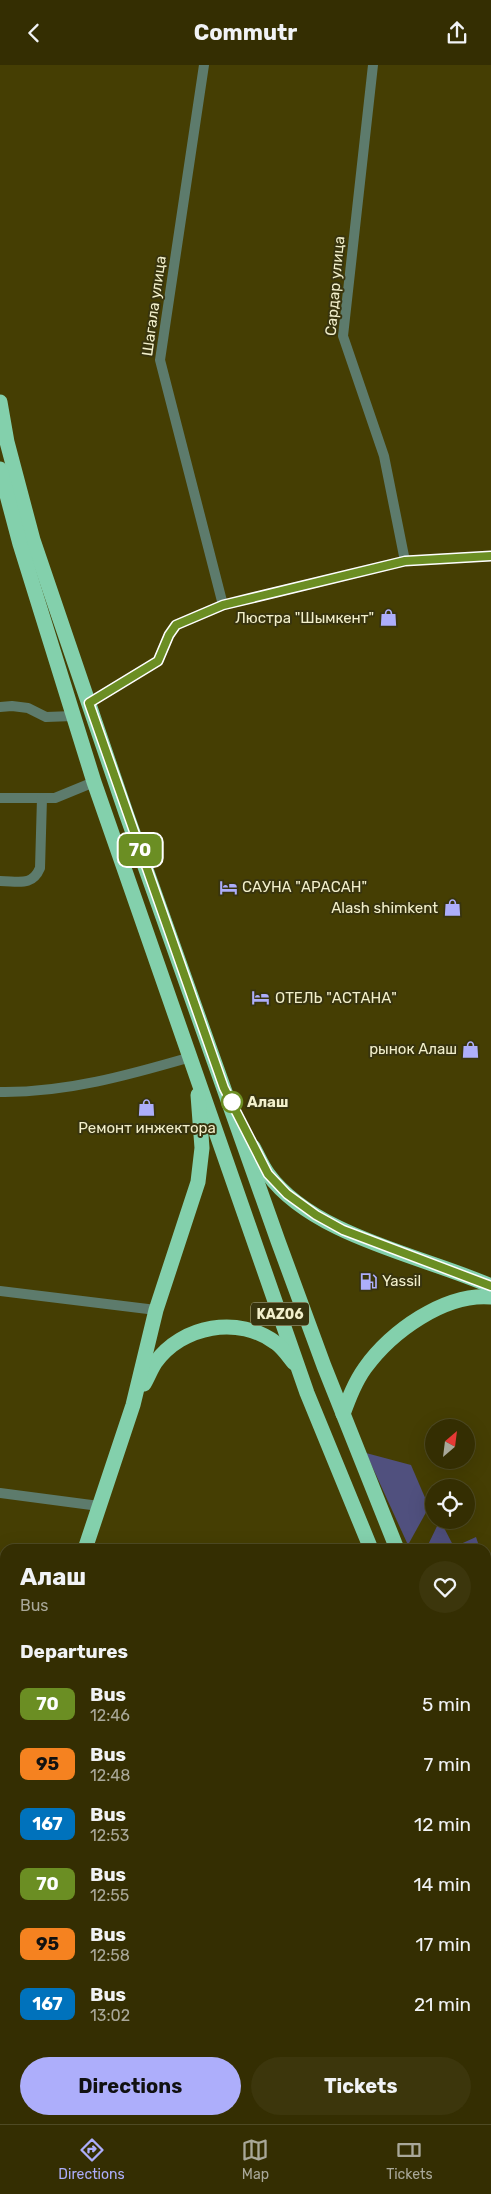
<!DOCTYPE html>
<html lang="en">
<head>
<meta charset="utf-8">
<style>
  :root { --surface:#342e02; --page:#3c360c; --text:#f1f3f6; --muted:#a9a899; --line:#4e4a24; --accent:#adaefb }
  body { margin:0; font-family:Rubik,sans-serif; background:var(--page); color:var(--text); height:100vh; display:flex; flex-direction:column; font-size:19px; white-space:nowrap }
  * { box-sizing:border-box; margin:0 }
  p { font-size:16px; color:var(--muted) }
  .icon { flex:none; width:28px; height:28px; fill:none; stroke:currentColor; stroke-width:2; stroke-linecap:round; stroke-linejoin:round }
  .map { position:relative; flex:1; overflow:hidden }
  .drawer { position:absolute; left:0px; top:1479px; width:491px; height:581px; display:flex; flex-direction:column; background:var(--surface); border-radius:15px 15px 0 0; box-shadow:0 5px 20px #0002,0 0 0 1px var(--line) }
  .drawer>* { flex:none }
  .badge { padding:0 10px; border-radius:8px; font-size:18px; line-height:32px }
  .needle { width:32px; rotate:28deg }
  .controls { position:absolute; left:425px; top:1354px; display:grid; gap:10px }
  .controls a { display:grid; place-items:center; width:50px; height:50px; border-radius:50%; background:var(--surface); box-shadow:0 5px 20px #0002,0 0 0 1px var(--line); font-size:25px }
  .map>.badge { position:absolute; translate:-50% -50%; box-shadow:0 0 0 2px #fff }
  h2 { padding:0 20px; font-size:19px; line-height:45px }
  .round { display:grid; place-items:center; flex:none; width:52px; height:52px; border-radius:26px; background:var(--page) }
  .overview { display:flex; align-items:center; justify-content:space-between; height:85px; padding:0 20px }
  h1 { font-size:24px; font-weight:700; line-height:38px }
  .cta { display:flex; gap:10px; margin-top:auto; padding:10px 20px }
  .cta a { flex:1; height:58px; border-radius:30px; background:var(--accent); color:#111; font-size:20px; font-weight:700; line-height:58px; text-align:center }
  .cta a+a { background:var(--page); color:var(--text) }
  ul { padding:0; list-style:none }
  li { display:flex; align-items:center; gap:15px; height:60px; padding:0 20px }
  li div { flex:1 }
  li b { display:block; font-size:19px }
  li em { font-style:normal }
  li .badge { min-width:55px; font-weight:700; text-align:center }
  header { display:flex; justify-content:space-between; align-items:center; height:65px; padding:0 20px; background:var(--surface); font-size:22px; font-weight:700 }
  .dock { display:flex; justify-content:space-around; align-items:center; height:70px; border-top:1px solid var(--line); background:var(--surface); font-size:14px; color:var(--muted) }
  .dock a { display:grid; justify-items:center; gap:2px }
  .dock .active { color:var(--accent) }
  .map>svg:first-child { display:block }
  .green { fill:#50507e }
  .lines { fill:none; stroke-linecap:round; stroke-linejoin:round }
  .street { stroke:#5d7b6c; stroke-width:10 }
  .highway { stroke:#83d0ac; stroke-width:15 }
  .line-casing { stroke:#fff; stroke-width:11 }
  .line { stroke:#6b8e23; stroke-width:8 }
  .stop-dot { fill:#fff; stroke:#6b8e23; stroke-width:2.5 }
  .labels { text-anchor:middle; stroke-width:4; stroke-linejoin:round; paint-order:stroke }
  .shield { fill:#38340e; stroke:#bab792; stroke-width:1 }
  .shield-label { font-size:14px; font-weight:bold; fill:#f2efcb }
  .street-label { font-size:15px; fill:#f2efcb; stroke:#38340e }
  .poi-label { font-size:15px; fill:#f2efcb; stroke:#38340e; text-anchor:end }
  .stop-label { font-size:15px; font-weight:bold; fill:#f2efcb; stroke:#38340e; text-anchor:start }
</style>
</head>
<body>
<header><svg class="icon" aria-label="back" viewBox="0 0 24 24"><path d="M15 5l-7 7 7 7"/></svg>Commutr<svg class="icon" aria-label="share" viewBox="0 0 24 24"><path d="M12 15V3M7 8l5-5 5 5M5 13v7h14v-7"/></svg></header>
<div class="map">
<svg width="491" height="2059" viewBox="0 0 491 2059">
  <rect width="100%" height="100%" fill="#453e03"/>
  <g class="green">
    <path d="M366,1388L411,1400L429,1442L408,1480Z"/>
    <path d="M440,1455L454,1482L476,1472L480,1484H426Z"/>
  </g>
  <g class="lines">
    <g class="street">
      <path d="M204,0L160,295L223,540"/>
      <path d="M373,0L343,271L384,391L405,496"/>
      <path d="M89,638L158,596L169,570L176,560L223,540L405,496L491,491"/>
      <path d="M0,642L12,641L28,643L46,652L73,651"/>
      <path d="M0,733H55L94,717"/>
      <path d="M0,816C18,816 32,822 40,803L42,733"/>
      <path d="M0,1027C65,1028 129,1010 191,992"/>
      <path d="M0,1226L156,1245"/>
      <path d="M0,1428L99,1441"/>
      <path d="M0,1624L5,1625"/>
    </g>
    <g class="highway">
      <path d="M0,337L7,377L33,475L126,748L278,1176L324,1301L397,1484"/>
      <path d="M0,404L20,479L94,717L307,1328L371,1484"/>
      <path d="M253,1082C258,1091 262,1101 268,1109C313,1171 423,1191 491,1221"/>
      <path d="M144,1319C148,1312 151,1304 155,1298C182,1260 239,1250 276,1278C283,1283 289,1292 294,1298"/>
      <path d="M343,1349C349,1333 355,1317 365,1303C391,1267 444,1228 491,1232"/>
      <path d="M85,1484L133,1340L156,1245L198,1117L202,1083L198,1030"/>
      <path d="M486,1534L491,1530"/>
      <path d="M486,1564L491,1560"/>
      <path d="M486,1592L491,1589"/>
      <path d="M486,1692L491,1703"/>
      <path d="M0,1722L5,1709"/>
      <path d="M486,1753L491,1764"/>
      <path d="M0,1851L5,1848"/>
      <path d="M0,1871L5,1869"/>
      <path d="M486,1985L491,1987"/>
    </g>
  </g>
  <g class="lines">
    <defs>
      <path id="line" d="M491,491L405,496L223,540L176,560L169,570L158,596L89,638L224,1023L268,1109L287,1129L316,1150L343,1165L491,1221"/>
    </defs>
    <use href="#line" class="line-casing"/>
    <use href="#line" class="line"/>
  </g>
  <defs>
    <symbol id="shop-bare" viewBox="-9 -9 18 18"><path d="M-5-2.5h2.3a2.7 3.5 0 0 1 5.4 0H5L5.5 6h-11ZM-1.5-2.5h3a1.5 2.3 0 0 0-3 0Z" fill="#adaefb" stroke="#38340e" stroke-width="2.5" paint-order="stroke"/></symbol>
    <symbol id="hotel-bare" viewBox="-9 -9 18 18"><path d="M-6-4.5h1.5V1H6V5H4.5V3h-9V5H-6ZM-4 0a1.8 1.8 0 1 1 3.6 0ZM.5 0V-2.5h3Q6-2.5 6 0Z" fill="#adaefb" stroke="#38340e" stroke-width="2.5" paint-order="stroke"/></symbol>
    <symbol id="fuel-bare" viewBox="-9 -9 18 18"><path d="M-5.5-6h7V0h2V4h1.3V-2.5L3-4.5l.8-.8L6-3V5H2.5V1h-1V6h-7ZM-4.2-4.7v3.2H.2V-4.7Z" fill="#adaefb" stroke="#38340e" stroke-width="2.5" paint-order="stroke"/></symbol>
  </defs>
  <g fill-rule="evenodd">
    <use href="#shop-bare" x="376" y="540" width="25" height="25"/>
    <use href="#hotel-bare" x="216" y="810" width="25" height="25"/>
    <use href="#shop-bare" x="440" y="830" width="25" height="25"/>
    <use href="#hotel-bare" x="248" y="920" width="25" height="25"/>
    <use href="#shop-bare" x="458" y="972" width="25" height="25"/>
    <use href="#shop-bare" x="134" y="1030" width="25" height="25"/>
    <use href="#fuel-bare" x="356" y="1204" width="25" height="25"/>
  </g>
  <circle class="stop-dot" cx="232" cy="1037" r="10"/>
  <g class="labels">
    <rect class="shield" x="251" y="1237.5" width="58" height="23" rx="4"/>
    <g class="shield-label">
      <text x="280" y="1254">KАZ06</text>
    </g>
    <g class="street-label">
      <text transform="translate(335 221) rotate(-85)" y="5">Сардар улица</text>
      <text transform="translate(154 241) rotate(-82)" y="5">Шагала улица</text>
    </g>
    <g class="poi-label">
      <text x="374" y="558">Люстра "Шымкент"</text>
      <text x="242" y="827" text-anchor="start">САУНА "АРАСАН"</text>
      <text x="438" y="848">Alash shimkent</text>
      <text x="275" y="938" text-anchor="start">ОТЕЛЬ "АСТАНА"</text>
      <text x="457" y="989">рынок Алаш</text>
      <text x="147" y="1068" text-anchor="middle">Ремонт инжектора</text>
      <text x="382" y="1221" text-anchor="start">Yassil</text>
    </g>
    <g class="stop-label">
      <text x="247" y="1042">Алаш</text>
    </g>
  </g>
</svg>
<div class="controls">
<a><svg class="needle" viewBox="-14 -14 28 28"><path d="M0-13l5 13h-10z" fill="#e53935"/><path d="M0 13l5-13h-10z" fill="#a9a899"/></svg></a>
<a><svg class="icon" aria-label="locate" viewBox="0 0 24 24"><circle cx="12" cy="12" r="6"/><path d="M12 2v4M12 18v4M2 12h4M18 12h4"/></svg></a>
</div>
<b class="badge" style="left:140px;top:785px;background:#6b8e23;color:#fff">70</b>
<section class="drawer">
<div class="overview"><div><h1>Алаш</h1><p>Bus</p></div><a class="round"><svg class="icon" aria-label="heart" viewBox="0 0 24 24"><path d="M12 20l-8-8c-3-5 5-10 8-4 3-6 11-1 8 4z"/></svg></a></div>
<h2>Departures</h2>
<ul>
<li><span class="badge" style="background:#6b8e23;color:#fff">70</span><div><b>Bus</b><p>12:46</p></div><em>5 min</em></li>
<li><span class="badge" style="background:#f58220;color:#111">95</span><div><b>Bus</b><p>12:48</p></div><em>7 min</em></li>
<li><span class="badge" style="background:#0072bc;color:#fff">167</span><div><b>Bus</b><p>12:53</p></div><em>12 min</em></li>
<li><span class="badge" style="background:#6b8e23;color:#fff">70</span><div><b>Bus</b><p>12:55</p></div><em>14 min</em></li>
<li><span class="badge" style="background:#f58220;color:#111">95</span><div><b>Bus</b><p>12:58</p></div><em>17 min</em></li>
<li><span class="badge" style="background:#0072bc;color:#fff">167</span><div><b>Bus</b><p>13:02</p></div><em>21 min</em></li>
</ul>
<div class="cta"><a>Directions</a><a>Tickets</a></div>
</section>
</div>
<nav class="dock">
<a class="active"><svg class="icon" aria-label="directions" viewBox="0 0 24 24"><path d="M12 3l9 9-9 9-9-9zM9 14v-3h6M13 9l2 2-2 2"/></svg>Directions</a>
<a><svg class="icon" aria-label="map" viewBox="0 0 24 24"><path d="M3 6l6-2 6 2 6-2v14l-6 2-6-2-6 2zM9 4v14M15 6v14"/></svg>Map</a>
<a><svg class="icon" aria-label="tickets" viewBox="0 0 24 24"><path d="M3 7h18v10H3zM15 7v10"/></svg>Tickets</a>
</nav>
</body>
</html>
